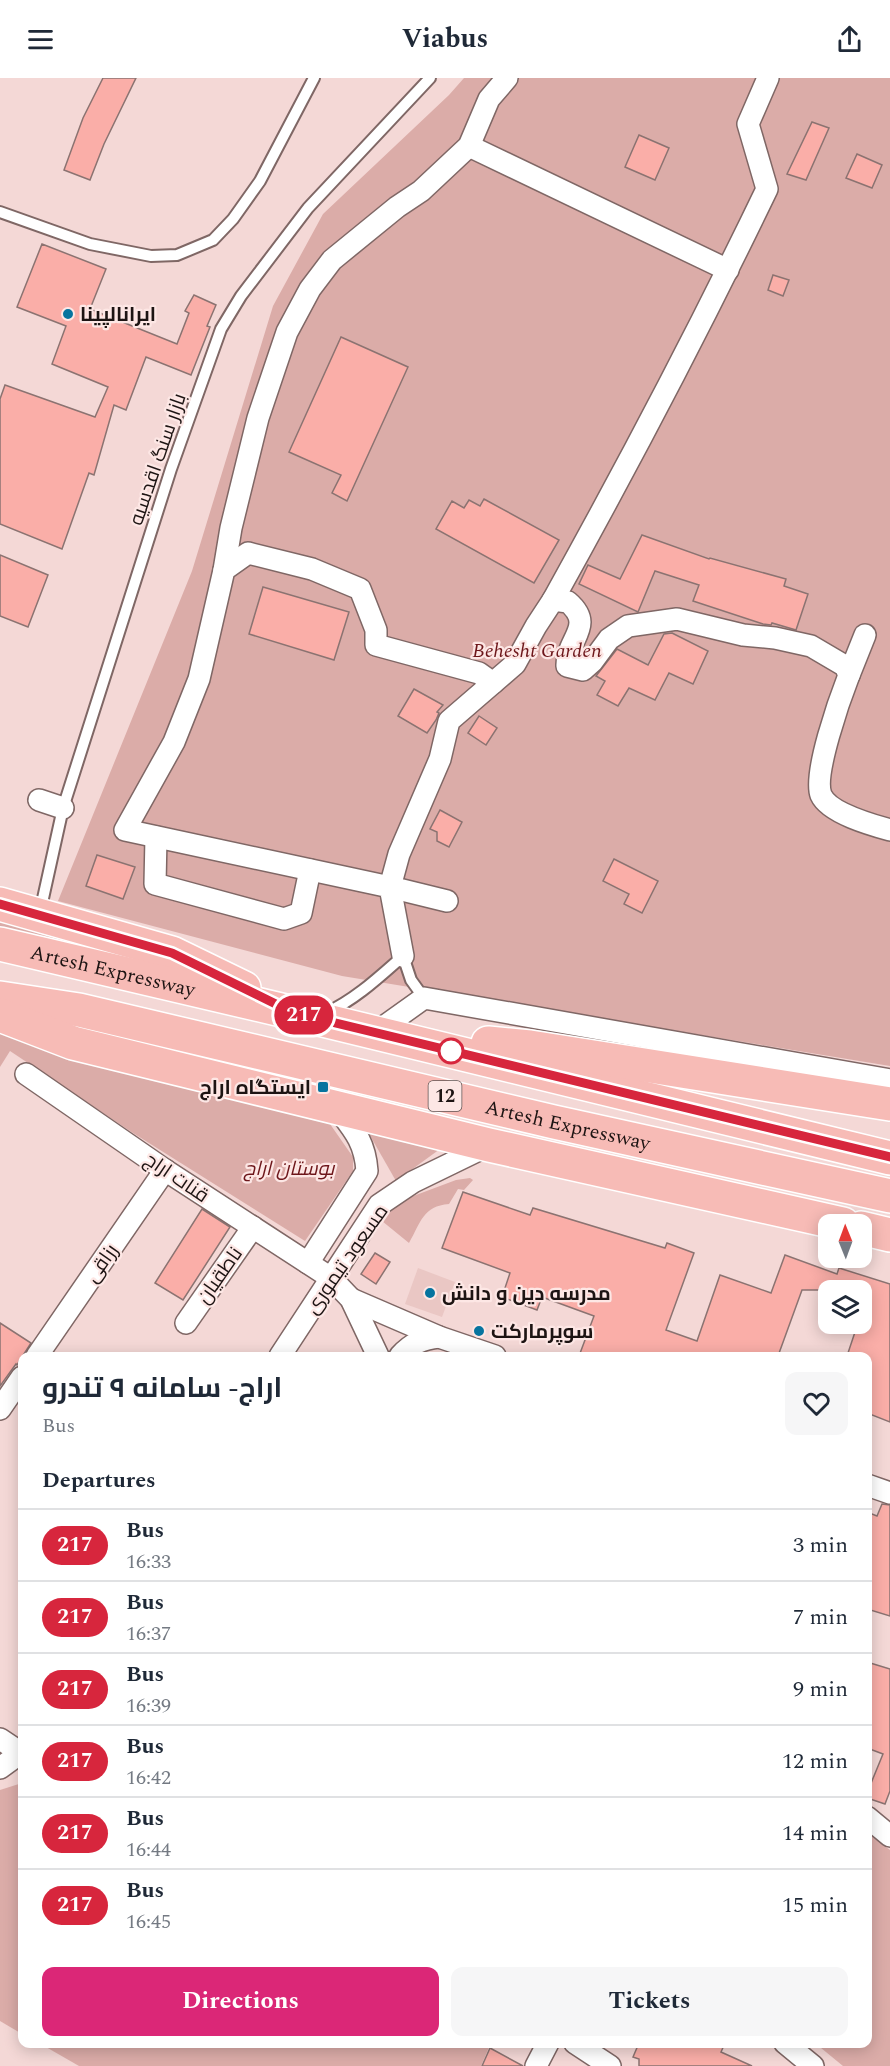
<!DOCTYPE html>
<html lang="en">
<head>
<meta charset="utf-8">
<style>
  :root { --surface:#fff; --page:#f6f6f7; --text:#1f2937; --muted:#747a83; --line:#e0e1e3; --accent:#db2777 }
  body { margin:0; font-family:Spectral,Cairo,serif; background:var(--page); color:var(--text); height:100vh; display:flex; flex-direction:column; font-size:22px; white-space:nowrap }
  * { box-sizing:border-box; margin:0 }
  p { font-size:20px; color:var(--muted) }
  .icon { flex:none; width:33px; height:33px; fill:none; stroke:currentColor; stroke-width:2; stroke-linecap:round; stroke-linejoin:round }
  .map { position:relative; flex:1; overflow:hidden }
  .panel { position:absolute; left:18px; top:1274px; width:854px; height:696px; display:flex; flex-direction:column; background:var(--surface); border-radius:12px; box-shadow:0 3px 15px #0003 }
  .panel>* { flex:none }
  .badge { padding:0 12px; border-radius:20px; font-size:21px; line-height:39px }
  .needle { width:39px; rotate:359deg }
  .tools { position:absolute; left:818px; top:1136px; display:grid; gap:12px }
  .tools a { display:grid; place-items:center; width:54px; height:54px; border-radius:12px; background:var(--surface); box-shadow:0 3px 15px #0003; font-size:30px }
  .map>.badge { position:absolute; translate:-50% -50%; box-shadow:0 0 0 3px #fff }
  h2 { padding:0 24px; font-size:22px; line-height:54px }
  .round { display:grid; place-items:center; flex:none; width:63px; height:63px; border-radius:12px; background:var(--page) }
  .overview { display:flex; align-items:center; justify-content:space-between; height:102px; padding:0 24px }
  h1 { font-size:28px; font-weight:700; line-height:45px }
  .primary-button { display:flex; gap:12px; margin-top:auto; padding:12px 24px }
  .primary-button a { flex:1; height:69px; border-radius:12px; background:var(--accent); color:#fff; font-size:24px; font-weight:700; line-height:69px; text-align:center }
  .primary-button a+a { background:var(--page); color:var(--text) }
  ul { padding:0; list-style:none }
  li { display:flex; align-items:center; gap:18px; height:72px; padding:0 24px; border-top:2px solid var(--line) }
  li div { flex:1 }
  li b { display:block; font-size:22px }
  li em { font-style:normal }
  li .badge { min-width:66px; font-weight:700; text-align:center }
  header { display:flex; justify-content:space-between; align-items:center; height:78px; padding:0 24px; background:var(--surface); font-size:27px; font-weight:700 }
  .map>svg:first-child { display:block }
  .built { fill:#eac7c4 }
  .green { fill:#dbaca8 }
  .building { fill:#faaea8; stroke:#8b7371; stroke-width:1.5 }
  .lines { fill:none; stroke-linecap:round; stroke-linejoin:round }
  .lane-casing { stroke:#7f6765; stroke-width:14 }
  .street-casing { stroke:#7f6765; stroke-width:24 }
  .highway-casing { stroke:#fff; stroke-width:36 }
  .lane { stroke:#fff; stroke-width:10 }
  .street { stroke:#fff; stroke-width:21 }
  .highway { stroke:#f7bbb6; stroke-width:33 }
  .line-casing { stroke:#fff; stroke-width:14 }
  .line { stroke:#d7263d; stroke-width:9 }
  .poi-dot { fill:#06749f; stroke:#fde7e5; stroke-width:2 }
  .stop-dot { fill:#fff; stroke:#d7263d; stroke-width:3 }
  .labels { text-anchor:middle; stroke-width:4.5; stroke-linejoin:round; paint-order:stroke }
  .shield { fill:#fde7e5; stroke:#605352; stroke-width:1.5 }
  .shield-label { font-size:18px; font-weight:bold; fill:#1d1413 }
  .poi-label { font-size:20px; font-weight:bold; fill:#1d1413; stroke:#fde7e5; text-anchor:start }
  .street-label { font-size:20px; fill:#1d1413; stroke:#fde7e5 }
  .park-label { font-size:20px; font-style:italic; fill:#6d161a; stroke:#fde7e5 }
</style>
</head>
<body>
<header><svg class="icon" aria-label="menu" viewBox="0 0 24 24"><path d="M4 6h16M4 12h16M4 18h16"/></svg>Viabus<svg class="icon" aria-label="share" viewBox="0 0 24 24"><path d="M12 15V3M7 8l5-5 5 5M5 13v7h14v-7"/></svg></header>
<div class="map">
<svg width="890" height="1988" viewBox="0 0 890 1988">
  <rect width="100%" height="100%" fill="#f4d8d6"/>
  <path class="built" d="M418,1190L455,1204L442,1239L405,1226Z"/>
  <g class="green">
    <path d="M464,0H890V988L342,898L58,823L192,493L273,228L323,136L449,17Z"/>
    <path d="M0,836L191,897L0,850Z"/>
    <path d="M0,950L60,978L330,1046L353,1079V1093L305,1163L133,1055L10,973L0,989Z"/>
    <path d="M368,1054L440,1071L396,1103Z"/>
    <path d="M470,1100L473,1102L464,1112L458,1111L449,1126C423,1128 421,1144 409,1165L382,1143L392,1126L456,1102Z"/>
    <path d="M22,1705V1956L0,1943V1712Z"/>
    <path d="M867,1755L890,1772V1988H843L815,1965H867Z"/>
    <path d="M39,1965H491L481,1988H79Z"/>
  </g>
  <g class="building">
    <path d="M103,0H136L104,66L90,102L64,92L83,40Z"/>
    <path d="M812,44L829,50L806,102L787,96Z"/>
    <path d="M639,57L669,70L655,102L625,89Z"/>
    <path d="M857,76L882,87L872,110L846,100Z"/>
    <path d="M42,166L106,191L90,231L177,266L189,235L185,233L194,217L216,227L207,248L210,249L191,297L146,279L126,332L114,327L94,397L89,395L62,471L0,446V321L5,307L95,339L108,309L52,286L66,248L17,229Z"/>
    <path d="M773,197L789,202L783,218L768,212Z"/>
    <path d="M341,259L408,289L347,423L332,415L341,397L289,374Z"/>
    <path d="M484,421L559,462L534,505L436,451L452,423L464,430L469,422L480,428Z"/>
    <path d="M642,457L709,481L710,480L786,501L784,508L808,516L796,552L772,545L771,547L763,546L693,523L699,507L655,493L638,534L579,506L588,487L620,501Z"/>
    <path d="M0,477L48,497L28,549L0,538Z"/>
    <path d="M263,509L349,534L334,582L249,556Z"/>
    <path d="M672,555L708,573L693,606L669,595L655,622L629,610L618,628L597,617L605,603L596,598L617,571L648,587L664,556Z"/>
    <path d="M414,611L443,627L437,634L439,635L436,642L427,655L398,638Z"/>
    <path d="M479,638L497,650L486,667L468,655Z"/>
    <path d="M440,732L462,744L449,769L437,763V754L430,751Z"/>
    <path d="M97,777L135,789L123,821L86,808Z"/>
    <path d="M614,781L658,803L642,835L624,826L629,816L603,803Z"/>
    <path d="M463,1114L530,1137L533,1130L665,1170L667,1165L694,1175L666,1252L697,1263L720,1197L771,1215L785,1177L837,1196L839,1190L890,1206V1344L867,1335V1278H847L858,1245H861V1212H802L778,1278H579L594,1238L542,1219L537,1232L502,1219L510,1195L442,1170Z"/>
    <path d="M202,1131L230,1149L183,1222L155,1205Z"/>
    <path d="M375,1175L390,1184L376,1206L361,1196Z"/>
    <path d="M0,1245L31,1265L17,1287L16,1286L0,1308Z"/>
    <path d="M882,1426L890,1427V1538L867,1531V1434L877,1438Z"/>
    <path d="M867,1584L890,1591V1713L885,1726L867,1720V1715L883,1676L867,1670Z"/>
    <path d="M639,1965H725L721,1974L752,1988H639V1981L633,1979Z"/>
    <path d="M490,1970L523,1988H482Z"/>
  </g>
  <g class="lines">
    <defs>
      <g id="lane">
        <path d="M0,134L90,166L151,178L177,177L213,162L233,141L260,103L314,0"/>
        <path d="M40,834L63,730L171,391L221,251L241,218L308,130L430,0"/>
        <path d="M326,935C356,921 379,899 403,878L411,902L424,920"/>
      </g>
      <g id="street">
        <path d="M469,68L728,192"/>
        <path d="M224,492L231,450L258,340L287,254L310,211L332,182L397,129L421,113L469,68L489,21L507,0"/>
        <path d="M553,522C628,387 700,250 767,111L748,46L768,0"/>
        <path d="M849,597L865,557"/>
        <path d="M39,722L63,730"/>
        <path d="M156,759L155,806L284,841L301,835L310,792"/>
        <path d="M447,823L390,809L399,776L440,681L449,643L493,605"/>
        <path d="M403,878L390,809L125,752L174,664L199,601L224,492L248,475L312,491L360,511L376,552V567L479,595L493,605L515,586L536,548L553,522L568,524C596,548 566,561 567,588L583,592L592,584L609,561L628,548L677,541L743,557L775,560L811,568L845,588L849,597C840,620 813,696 821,717C829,735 872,747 890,752"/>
        <path d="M375,955L424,920L890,1002"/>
        <path d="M26,996L165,1092L331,1200L351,1221L378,1278"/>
        <path d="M308,1185L367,1093C365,1064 354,1052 337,1030"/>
        <path d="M351,1221L439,1259L495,1278"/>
        <path d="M186,1245L253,1149"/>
        <path d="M37,1278L165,1092"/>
        <path d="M280,1278L379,1127L413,1104L489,1067"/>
        <path d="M400,1278C412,1265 422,1261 439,1259"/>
        <path d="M0,1331L22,1299"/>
        <path d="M867,1407L890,1415"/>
        <path d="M0,1661L21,1675"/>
        <path d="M0,1690L22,1674"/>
        <path d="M867,1739L890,1758"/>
        <path d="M575,1965L610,1988"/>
        <path d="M785,1965L813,1988"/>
        <path d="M536,1988L548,1965"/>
      </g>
      <g id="highway">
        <path d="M0,826L172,875L244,910"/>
        <path id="s1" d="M0,866L294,935L890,1080"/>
        <path id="s2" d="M0,920L79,932L554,1044L890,1118"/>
        <path d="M0,937L73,965L489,1067L843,1146"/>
        <path d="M488,965L530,969L890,1026"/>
        <path d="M861,1150L890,1157"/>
      </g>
    </defs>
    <use href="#lane" class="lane-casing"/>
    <use href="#street" class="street-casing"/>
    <use href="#highway" class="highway-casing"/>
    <use href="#lane" class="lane"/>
    <use href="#street" class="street"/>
    <use href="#highway" class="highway"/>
  </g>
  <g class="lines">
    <defs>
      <path id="line" d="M0,826L172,875L294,935L890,1079"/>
    </defs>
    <use href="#line" class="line-casing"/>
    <use href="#line" class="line"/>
  </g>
  <g class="poi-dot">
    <circle cx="68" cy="236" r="6"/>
    <rect x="317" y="1003" width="12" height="12" rx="3"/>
    <circle cx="430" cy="1215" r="6"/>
    <circle cx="479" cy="1253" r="6"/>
  </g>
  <circle class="stop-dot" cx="451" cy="973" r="12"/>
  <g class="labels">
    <rect class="shield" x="428.5" y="1003" width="33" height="30" rx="4.5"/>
    <g class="shield-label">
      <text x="445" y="1024">12</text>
    </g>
    <g class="poi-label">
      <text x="80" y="243">ایرانالپینا</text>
      <text x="311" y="1016" text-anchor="end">ایستگاه اراج</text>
      <text x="442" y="1222">مدرسه دین و دانش</text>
      <text x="491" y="1260">سوپرمارکت</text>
    </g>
    <g class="street-label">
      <text transform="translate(157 381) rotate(-71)" y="7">بازار سنگ اقدسیه</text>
      <text dy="7" stroke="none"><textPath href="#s1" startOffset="116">Artesh Expressway</textPath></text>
      <text dy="7" stroke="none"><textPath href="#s2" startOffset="582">Artesh Expressway</textPath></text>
      <text transform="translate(177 1099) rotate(34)" y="7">قنات اراج</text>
      <text transform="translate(346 1181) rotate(-55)" y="7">مسعود تیموری</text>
      <text transform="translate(101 1185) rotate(-55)" y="7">رزاقی</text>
      <text transform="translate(219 1197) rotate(-55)" y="7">ناطقیان</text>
    </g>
    <g class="park-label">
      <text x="537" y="579">Behesht Garden</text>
      <text x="289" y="1097">بوستان اراج</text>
    </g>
  </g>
</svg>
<div class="tools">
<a><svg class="needle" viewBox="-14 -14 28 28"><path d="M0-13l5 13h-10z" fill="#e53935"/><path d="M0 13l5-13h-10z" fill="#747a83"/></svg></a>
<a><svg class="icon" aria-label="layers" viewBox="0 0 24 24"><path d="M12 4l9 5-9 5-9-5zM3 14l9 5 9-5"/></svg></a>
</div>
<b class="badge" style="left:304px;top:937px;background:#d7263d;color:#fff">217</b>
<section class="panel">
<div class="overview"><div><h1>اراج- سامانه ۹ تندرو</h1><p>Bus</p></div><a class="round"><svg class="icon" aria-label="heart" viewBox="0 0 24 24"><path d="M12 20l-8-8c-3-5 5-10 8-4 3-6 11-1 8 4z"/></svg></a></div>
<h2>Departures</h2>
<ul>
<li><span class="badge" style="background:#d7263d;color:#fff">217</span><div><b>Bus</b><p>16:33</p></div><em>3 min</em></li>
<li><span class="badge" style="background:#d7263d;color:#fff">217</span><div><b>Bus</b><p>16:37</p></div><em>7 min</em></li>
<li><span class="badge" style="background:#d7263d;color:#fff">217</span><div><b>Bus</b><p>16:39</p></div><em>9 min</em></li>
<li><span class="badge" style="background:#d7263d;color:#fff">217</span><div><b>Bus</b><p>16:42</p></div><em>12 min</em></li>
<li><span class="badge" style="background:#d7263d;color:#fff">217</span><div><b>Bus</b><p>16:44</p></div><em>14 min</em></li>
<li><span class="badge" style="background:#d7263d;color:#fff">217</span><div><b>Bus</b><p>16:45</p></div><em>15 min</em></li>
</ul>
<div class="primary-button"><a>Directions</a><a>Tickets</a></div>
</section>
</div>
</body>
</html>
